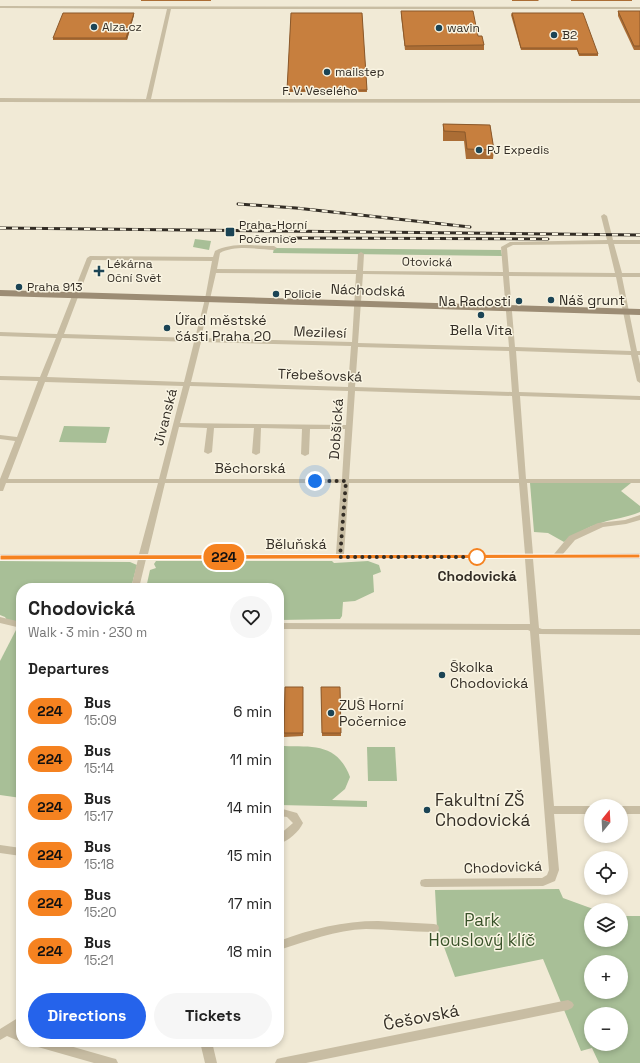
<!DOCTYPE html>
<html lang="en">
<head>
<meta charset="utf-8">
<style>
  :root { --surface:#fff; --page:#f6f6f6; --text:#222; --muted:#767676; --accent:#2563eb }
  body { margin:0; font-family:"Space Grotesk",sans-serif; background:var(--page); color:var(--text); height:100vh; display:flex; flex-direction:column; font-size:15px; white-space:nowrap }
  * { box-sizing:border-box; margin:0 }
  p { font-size:13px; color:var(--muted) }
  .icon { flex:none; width:22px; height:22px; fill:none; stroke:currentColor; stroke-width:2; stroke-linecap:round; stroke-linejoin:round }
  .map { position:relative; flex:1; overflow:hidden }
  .drawer { position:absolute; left:16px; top:583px; width:268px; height:464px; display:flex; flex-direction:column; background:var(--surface); border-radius:16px; box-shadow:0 2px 6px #0003 }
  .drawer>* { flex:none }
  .badge { padding:0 8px; border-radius:13px; font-size:14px; line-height:26px }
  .needle { width:26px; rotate:18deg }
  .buttons { position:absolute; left:584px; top:799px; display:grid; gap:8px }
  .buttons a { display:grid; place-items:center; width:44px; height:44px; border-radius:50%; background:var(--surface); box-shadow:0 2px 6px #0003; font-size:20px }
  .you { position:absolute; width:20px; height:20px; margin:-10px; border:3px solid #fff; border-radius:50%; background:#1a73e8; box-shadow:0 0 0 6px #1a73e833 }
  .map>.badge { position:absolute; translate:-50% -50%; box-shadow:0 0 0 2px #fff }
  h2 { padding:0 12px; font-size:15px; line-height:36px }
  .round { display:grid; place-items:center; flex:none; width:42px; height:42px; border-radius:21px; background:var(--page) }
  .head { display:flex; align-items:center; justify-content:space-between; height:68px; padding:0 12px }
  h1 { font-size:19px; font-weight:700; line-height:30px }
  .button { display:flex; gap:8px; margin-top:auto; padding:8px 12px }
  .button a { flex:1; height:46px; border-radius:24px; background:var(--accent); color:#fff; font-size:16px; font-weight:700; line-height:46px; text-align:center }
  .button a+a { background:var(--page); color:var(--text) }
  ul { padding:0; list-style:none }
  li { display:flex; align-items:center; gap:12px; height:48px; padding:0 12px }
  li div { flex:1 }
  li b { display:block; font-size:15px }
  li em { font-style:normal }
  li .badge { min-width:44px; font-weight:700; text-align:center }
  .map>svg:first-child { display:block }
  .green { fill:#a8bf97; fill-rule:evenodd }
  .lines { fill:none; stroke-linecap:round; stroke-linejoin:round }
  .street { fill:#c8bda3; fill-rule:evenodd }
  .secondary { fill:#9c8c74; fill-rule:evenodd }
  .rail-casing { stroke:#332d25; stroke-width:3 }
  .rail { stroke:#f9f4e2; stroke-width:2; stroke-dasharray:6; stroke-linecap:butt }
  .wall { fill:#ab6d35 }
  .shaded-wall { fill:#8b592b }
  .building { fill:#c77f3e; stroke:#8b592b }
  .line { fill:#f58220; stroke:#fff }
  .walk { stroke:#332d25; stroke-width:4; stroke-dasharray:0 7.2 }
  .poi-dot { fill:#1b4455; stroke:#f9f4e2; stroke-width:1.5 }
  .stop-dot { fill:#fff; stroke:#f58220; stroke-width:2 }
  .labels { text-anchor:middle; stroke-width:3; stroke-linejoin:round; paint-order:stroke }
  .far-poi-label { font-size:12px; fill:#332d25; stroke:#f9f4e2; text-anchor:start }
  .far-street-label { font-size:12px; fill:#332d25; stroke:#f9f4e2 }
  .street-label { font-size:14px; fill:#332d25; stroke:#f9f4e2 }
  .poi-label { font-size:14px; fill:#332d25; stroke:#f9f4e2; text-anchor:start }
  .stop-label { font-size:14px; font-weight:bold; fill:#332d25; stroke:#f9f4e2 }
  .near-poi-label { font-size:17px; fill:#332d25; stroke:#f9f4e2; text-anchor:start }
  .near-park-label { font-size:17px; fill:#395229; stroke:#f9f4e2 }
  .near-street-label { font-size:17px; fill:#332d25; stroke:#f9f4e2 }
</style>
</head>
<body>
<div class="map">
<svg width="640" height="1063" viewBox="0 0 640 1063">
  <rect width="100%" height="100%" fill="#f1ead6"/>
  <g class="green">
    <path d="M195,239L211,241L209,250L193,247Z"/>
    <path d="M274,248L501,250L502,256L273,253Z"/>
    <path d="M64,426L110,427L106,443L59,442Z"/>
    <path d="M530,483H631L621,491L640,506V512C626,518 615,518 601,523C587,527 576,534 564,542L548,533L534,532Z"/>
    <path d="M0,561L130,562L137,565L131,588H21V622L7,620L5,617L0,615Z"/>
    <path d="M156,561H332L334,563L368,561L379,565L381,572L373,575L374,592L355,601L343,602L342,616L340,619L279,620V588H146L150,570L156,568L154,564Z"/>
    <path d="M16,630H21V798L0,795V661Z"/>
    <path d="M279,746C311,747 337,742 350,777L345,789L332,800L367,801V807L279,805Z"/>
    <path d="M367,747H395L397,781H368Z"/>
    <path d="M559,889L563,898L596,910H591V940H621V916H640V1063H599L592,1048L581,1051L543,959L455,977L437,928L435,890ZM591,962H621V992H591ZM591,1014H621V1044H591Z"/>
  </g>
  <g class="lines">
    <g class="street">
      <path d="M0,6L640,7V9H171L151,99H640V103L0,102V98L146,99L167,9L0,8Z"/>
      <path d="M604,214L607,216L613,240H640V244H614L622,273H640V277H622L637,351H640V355H638L640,364V383L637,381L631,355L516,351L519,392L640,396V400L520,396L526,479H640V483H527L533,554H554L569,536L598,523L625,520L640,515V520L626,524L603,527L575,540L563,554L640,553V559H533L539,628L542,629H640V635L539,634L554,806H591V814H554L559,870L555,881L543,886L425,887L421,886L420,883L421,880L425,879L542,878L547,875L549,870L530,631L528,630L279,629V623L530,624L525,559H146L139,588H131L138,559L0,560V554H139L158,483H6L3,491H0V479L15,441L0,439V435L17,437L38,381L0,380V376L40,377L56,338L0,336V332L57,334L87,258L90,256L213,257L215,251C232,242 255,246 274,246L277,248L274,250C257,249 235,245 220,253L217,269L357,270L358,254L361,252L364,254L363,271L503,272L501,247L510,242L607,240L601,216ZM608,244L615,273L509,272L507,248L513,245ZM92,260L212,261L205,299L195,338L64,334ZM216,273L356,274L352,342L201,338ZM363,274L503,276L509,347L358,343ZM509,276L616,277L631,351L515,347ZM62,338L194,342L184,382L47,377ZM201,342L351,346L348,387L191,382ZM358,347L509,351L512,392L355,387ZM45,382L183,386L159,479H8ZM190,386L348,391L346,425L180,423ZM355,391L512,396L519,479H349ZM179,427L207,428L204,452L208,454L212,452L214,428H254L252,453L256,455L260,453L261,428L302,429L301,454L305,456L309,454L310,429H345L342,479H166ZM165,483H341L336,554H148ZM349,483H519L525,554H344Z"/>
      <path d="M0,617L21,622V628L0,623Z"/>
      <rect x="621" y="806" width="19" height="8"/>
      <path d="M279,808L297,813L303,823C299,832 288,841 279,844V835L293,823L287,817L279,816Z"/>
      <path d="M0,845L21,848V856L0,853Z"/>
      <path d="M378,921L434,924L438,925L439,928L438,931L434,932C411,932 389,929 366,929C335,930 308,941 279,950V941C311,929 343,921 378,921Z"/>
      <path d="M568,1000L572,1002L574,1005L572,1008L568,1010L306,1063H275L277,1059L281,1058Z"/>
      <path d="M21,1016V1027L16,1030L21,1032V1042L7,1036L0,1040V1029Z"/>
      <path d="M32,1042H56L112,1058L116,1059L118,1063H94L38,1047L34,1045Z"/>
      <path d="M200,1042H212L217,1063H205Z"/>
    </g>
    <path class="secondary" d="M0,290L640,309V315L0,296Z"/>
    <defs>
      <g id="rail">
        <path d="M238,204L296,208L470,227"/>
        <path d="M0,228L640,235"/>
        <path d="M278,238L548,239"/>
      </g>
    </defs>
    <use href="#rail" class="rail-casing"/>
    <use href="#rail" class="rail"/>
  </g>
  <g class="wall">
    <rect x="141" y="0" width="70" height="1"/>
    <path d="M512,0H539L538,1H512Z"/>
    <rect x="571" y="0" width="61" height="1"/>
    <path d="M401,11L478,36L484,45V50H405L401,15Z"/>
    <path d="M618,11H640V50H634L618,16Z"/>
    <path d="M291,13H362L367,92H287Z"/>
    <path d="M512,13L598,54V56H579L577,50H521L511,15Z"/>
    <path d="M134,15L127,40H53V38Z"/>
    <path d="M443,124L490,125L494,150L493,159H466L464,141H443Z"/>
    <path d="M285,687H303V736L284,737Z"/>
    <path d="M321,687H340L341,736H322Z"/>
  </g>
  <path class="shaded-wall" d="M134,13V15L127,40L126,38Z"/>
  <g class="building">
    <path d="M401,11H473L478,36H482L484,45L405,46Z"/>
    <path d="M618,11H640V46H634Z"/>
    <path d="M63,13H134L126,38H53Z"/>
    <path d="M291,13H362L367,90H287Z"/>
    <path d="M512,13H583L598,54H579L577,48H521Z"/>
    <path d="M443,124L490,125L494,150L467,149L465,132L444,131Z"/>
    <path d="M285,687H303V733H284Z"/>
    <path d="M321,687H340L341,733H322Z"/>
  </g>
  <path class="line" d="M640,554V558L0,560V555Z"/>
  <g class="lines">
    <path class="walk" d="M315,481H346L340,557H477"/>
  </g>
  <g class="poi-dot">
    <circle cx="94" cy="27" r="4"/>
    <circle cx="439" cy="28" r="4"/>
    <circle cx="554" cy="35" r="4"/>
    <circle cx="327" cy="72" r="4"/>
    <circle cx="479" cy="150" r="4"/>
    <rect x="225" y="227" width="10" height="10" rx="2"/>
    <path d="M97 265h4v4h4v4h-4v4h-4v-4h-4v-4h4z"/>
    <circle cx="19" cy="287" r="4"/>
    <circle cx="276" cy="294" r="4"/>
    <circle cx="551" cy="300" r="4"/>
    <circle cx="519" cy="301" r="4"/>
    <circle cx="481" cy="315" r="4"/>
    <circle cx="167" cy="328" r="4"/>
    <circle cx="442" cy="675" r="4"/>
    <circle cx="331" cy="713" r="4"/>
    <circle cx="427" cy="810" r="4"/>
  </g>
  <circle class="stop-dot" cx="477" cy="557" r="8"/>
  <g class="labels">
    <g class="far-poi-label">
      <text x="102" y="31">Alza.cz</text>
      <text x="447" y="32">wavin</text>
      <text x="562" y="39">B2</text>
      <text x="335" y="76">mailstep</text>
      <text x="487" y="154">PJ Expedis</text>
      <text x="239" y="229">Praha-Horní<tspan x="239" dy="14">Počernice</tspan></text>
      <text x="107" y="268">Lékárna<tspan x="107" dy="14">Oční Svět</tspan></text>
      <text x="27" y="291">Praha 913</text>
      <text x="284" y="298">Policie</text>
    </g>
    <g class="far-street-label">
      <text x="320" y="95">F. V. Veselého</text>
      <text transform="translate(427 262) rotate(1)" y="4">Otovická</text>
    </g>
    <g class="street-label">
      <text transform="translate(368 290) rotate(2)" y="5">Náchodská</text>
      <text transform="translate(320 332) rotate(2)" y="5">Mezilesí</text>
      <text transform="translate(320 375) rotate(2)" y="5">Třebešovská</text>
      <text transform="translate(165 417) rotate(-76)" y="5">Jívanská</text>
      <text transform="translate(336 429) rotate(-86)" y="5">Dobšická</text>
      <text x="250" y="473">Běchorská</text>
      <text x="296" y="549">Běluňská</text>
      <text transform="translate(503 867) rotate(-2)" y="5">Chodovická</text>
    </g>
    <g class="poi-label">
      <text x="559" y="305">Náš grunt</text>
      <text x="511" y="306" text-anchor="end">Na Radosti</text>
      <text x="175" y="325">Úřad městské<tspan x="175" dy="16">části Praha 20</tspan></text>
      <text x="481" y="335" text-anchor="middle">Bella Vita</text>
      <text x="450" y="672">Školka<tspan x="450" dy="16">Chodovická</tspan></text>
      <text x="339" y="710">ZUŠ Horní<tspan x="339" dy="16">Počernice</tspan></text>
    </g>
    <g class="stop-label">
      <text x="477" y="581">Chodovická</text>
    </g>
    <g class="near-poi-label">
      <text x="435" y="806">Fakultní ZŠ<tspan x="435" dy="20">Chodovická</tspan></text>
    </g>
    <g class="near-park-label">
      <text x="482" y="926">Park<tspan x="482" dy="20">Houslový klíč</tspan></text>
    </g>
    <g class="near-street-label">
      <text transform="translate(421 1017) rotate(-11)" y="6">Češovská</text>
    </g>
  </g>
</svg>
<div class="buttons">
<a><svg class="needle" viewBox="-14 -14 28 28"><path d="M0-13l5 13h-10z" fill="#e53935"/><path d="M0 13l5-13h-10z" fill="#767676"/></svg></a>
<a><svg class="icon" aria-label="locate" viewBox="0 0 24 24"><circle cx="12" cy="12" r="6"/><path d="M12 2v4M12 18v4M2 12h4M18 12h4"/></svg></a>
<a><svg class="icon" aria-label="layers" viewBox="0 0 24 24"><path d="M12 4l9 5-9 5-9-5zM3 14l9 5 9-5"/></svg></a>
<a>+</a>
<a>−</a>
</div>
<div class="you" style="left:315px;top:481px"></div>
<b class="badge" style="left:224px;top:557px;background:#f58220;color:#111">224</b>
<section class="drawer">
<div class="head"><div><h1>Chodovická</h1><p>Walk · 3 min · 230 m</p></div><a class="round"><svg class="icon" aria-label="heart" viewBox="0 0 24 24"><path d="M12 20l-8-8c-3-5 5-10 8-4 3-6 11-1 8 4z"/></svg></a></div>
<h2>Departures</h2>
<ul>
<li><span class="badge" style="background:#f58220;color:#111">224</span><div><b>Bus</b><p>15:09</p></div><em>6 min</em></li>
<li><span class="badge" style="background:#f58220;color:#111">224</span><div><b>Bus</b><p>15:14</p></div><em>11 min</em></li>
<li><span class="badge" style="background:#f58220;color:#111">224</span><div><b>Bus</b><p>15:17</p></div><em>14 min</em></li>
<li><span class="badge" style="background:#f58220;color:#111">224</span><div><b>Bus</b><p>15:18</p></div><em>15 min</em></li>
<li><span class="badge" style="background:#f58220;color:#111">224</span><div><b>Bus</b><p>15:20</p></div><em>17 min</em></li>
<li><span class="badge" style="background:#f58220;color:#111">224</span><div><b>Bus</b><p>15:21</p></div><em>18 min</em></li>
</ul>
<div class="button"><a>Directions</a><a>Tickets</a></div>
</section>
</div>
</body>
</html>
